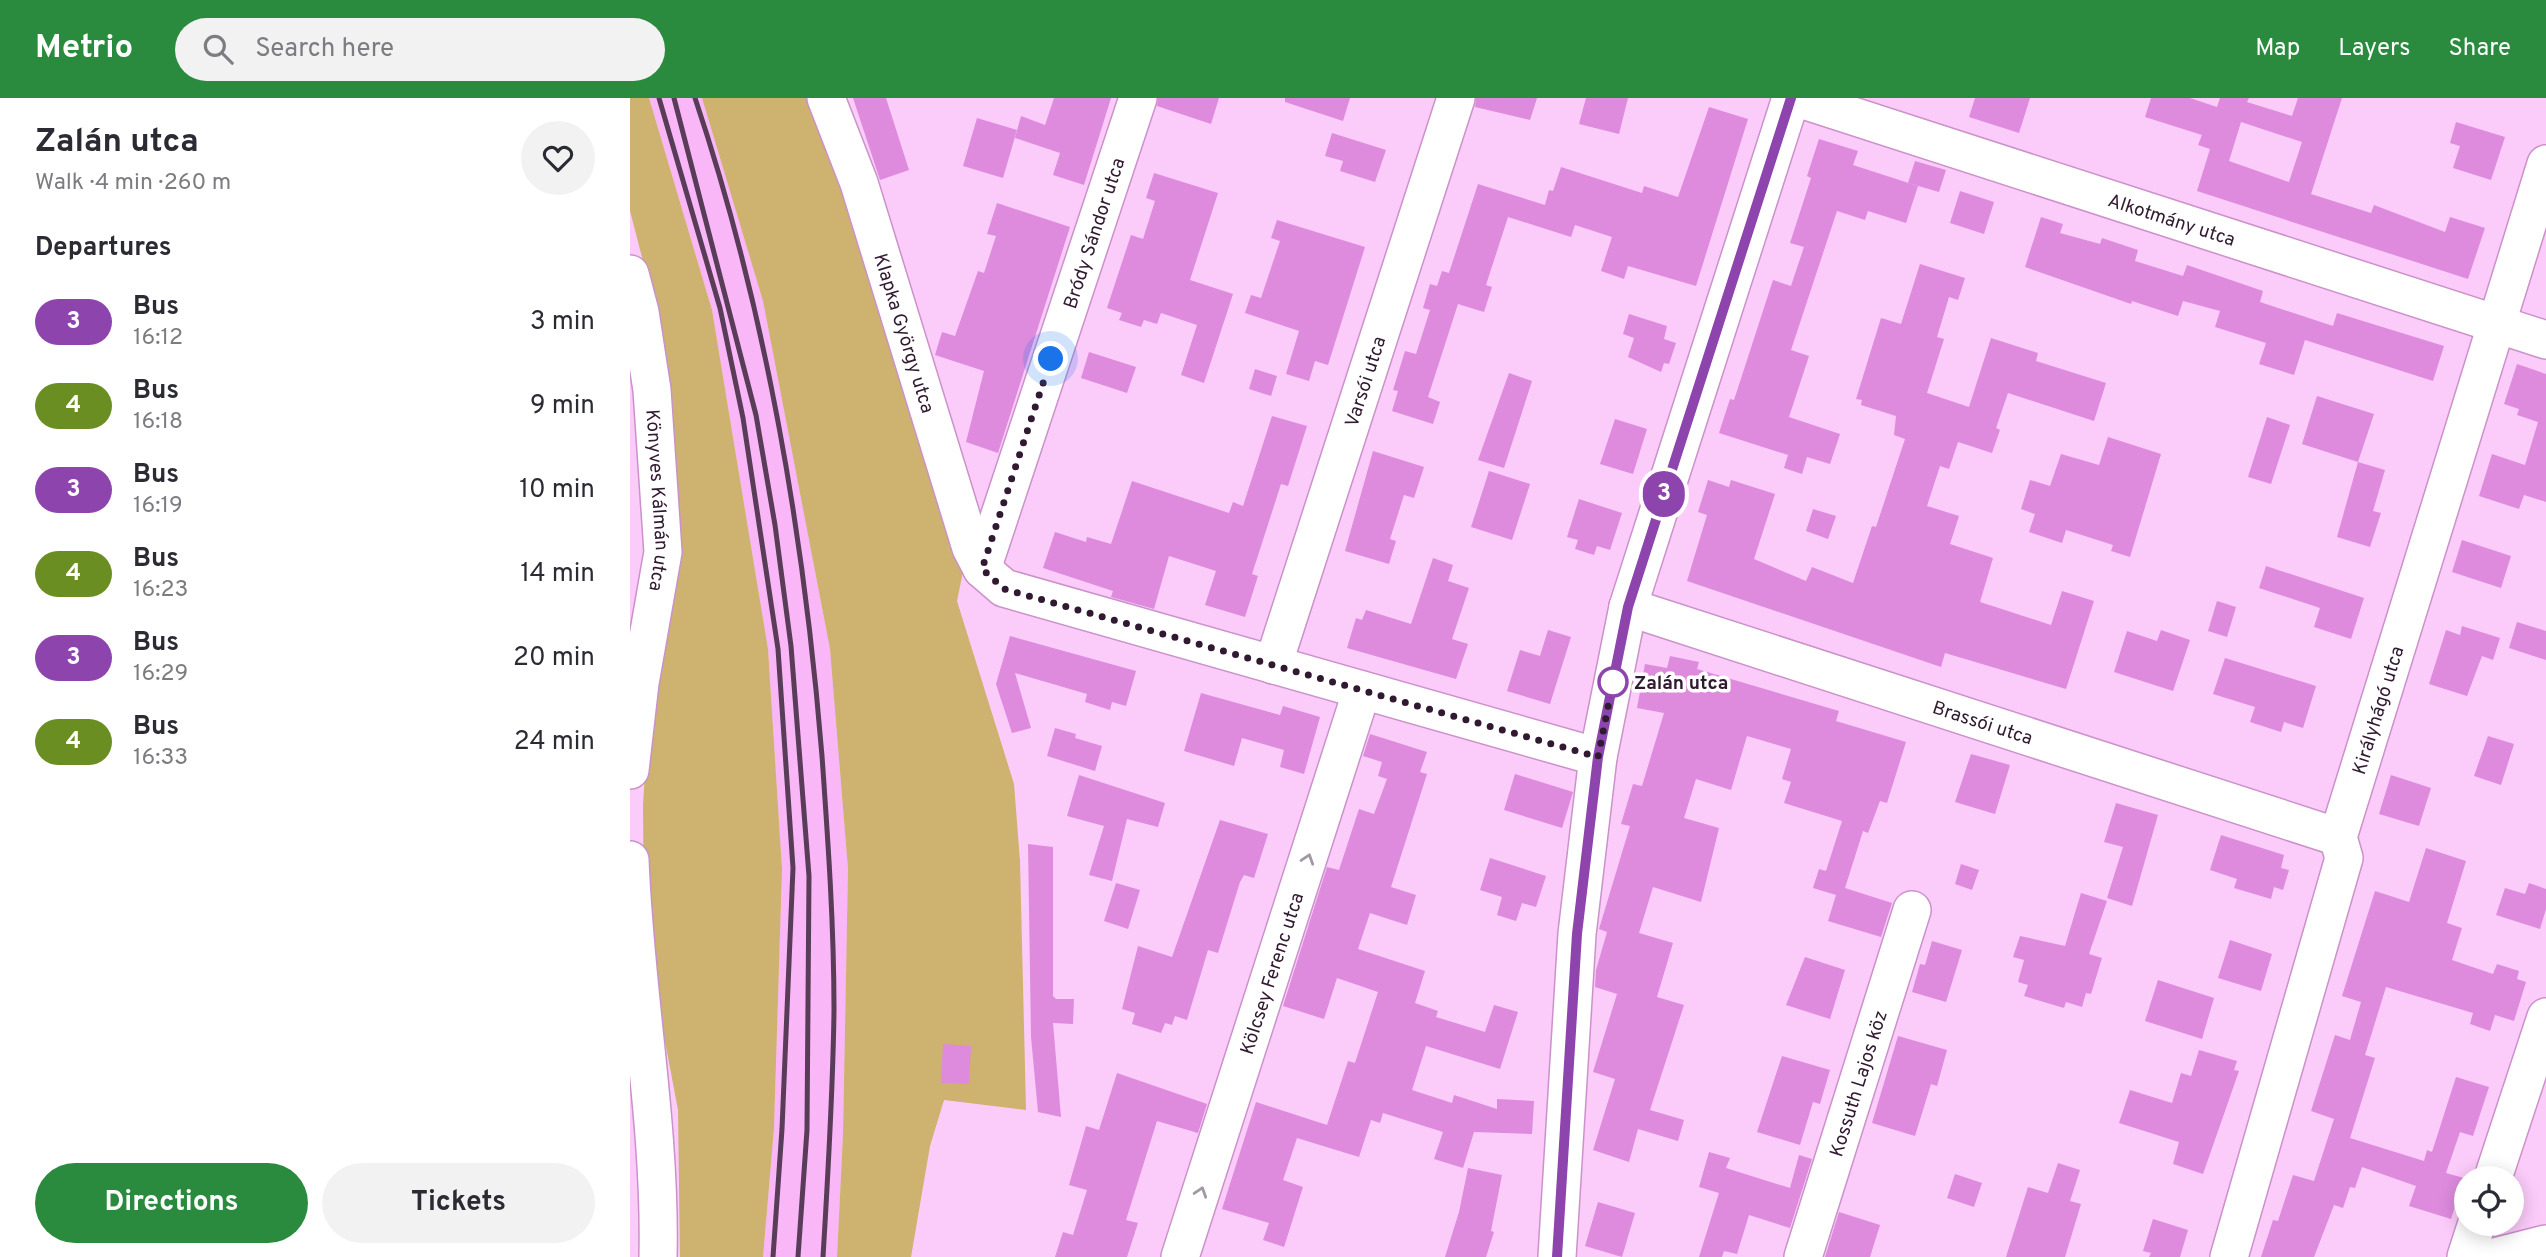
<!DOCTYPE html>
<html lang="en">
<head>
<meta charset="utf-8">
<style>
  :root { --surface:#fff; --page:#f2f2f3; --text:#2b2b33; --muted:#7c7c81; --accent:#2a8b3f }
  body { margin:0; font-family:Overpass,sans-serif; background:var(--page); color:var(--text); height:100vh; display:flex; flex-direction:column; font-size:26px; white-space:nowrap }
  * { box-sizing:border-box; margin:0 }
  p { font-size:23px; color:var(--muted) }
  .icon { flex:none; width:38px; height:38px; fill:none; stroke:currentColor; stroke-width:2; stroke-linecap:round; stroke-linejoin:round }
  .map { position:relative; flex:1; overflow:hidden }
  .sheet { display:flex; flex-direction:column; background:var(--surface); width:630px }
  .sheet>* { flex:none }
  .badge { padding:0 14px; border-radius:23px; font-size:24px; line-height:46px }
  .fabs { position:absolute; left:1824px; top:1068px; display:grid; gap:14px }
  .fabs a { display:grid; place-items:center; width:70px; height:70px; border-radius:50%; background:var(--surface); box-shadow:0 4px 18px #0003; font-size:35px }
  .you { position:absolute; width:35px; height:35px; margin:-18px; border:5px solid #fff; border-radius:50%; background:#1a73e8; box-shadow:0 0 0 10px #1a73e833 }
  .map>.badge { position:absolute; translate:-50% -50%; box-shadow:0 0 0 4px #fff }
  h2 { padding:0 35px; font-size:26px; line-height:63px }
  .round { display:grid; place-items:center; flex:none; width:74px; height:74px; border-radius:37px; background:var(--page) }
  .overview { display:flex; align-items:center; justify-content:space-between; height:119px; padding:0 35px }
  h1 { font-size:33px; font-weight:700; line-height:52px }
  .primary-button { display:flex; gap:14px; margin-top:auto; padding:14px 35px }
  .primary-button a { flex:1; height:80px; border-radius:42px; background:var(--accent); color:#fff; font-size:28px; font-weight:700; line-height:80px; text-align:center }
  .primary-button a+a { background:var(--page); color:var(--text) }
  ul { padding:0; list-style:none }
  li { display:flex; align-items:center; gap:21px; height:84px; padding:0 35px }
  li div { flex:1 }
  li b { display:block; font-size:26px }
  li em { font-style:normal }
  li .badge { min-width:77px; font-weight:700; text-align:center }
  header { display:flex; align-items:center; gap:42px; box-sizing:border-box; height:98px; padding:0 35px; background:var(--accent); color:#fff }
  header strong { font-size:33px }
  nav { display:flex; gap:38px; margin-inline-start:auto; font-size:24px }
  .search { width:490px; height:63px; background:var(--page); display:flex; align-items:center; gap:18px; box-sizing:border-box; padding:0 24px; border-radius:38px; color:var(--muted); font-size:26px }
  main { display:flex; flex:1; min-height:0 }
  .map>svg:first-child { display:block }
  .built { fill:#f9b7f7 }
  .green { fill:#ceb26f }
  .building { fill:#de8bde; fill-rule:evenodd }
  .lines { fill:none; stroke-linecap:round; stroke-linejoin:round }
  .minor-casing { stroke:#cb92ca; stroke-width:40 }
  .minor { stroke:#fff; stroke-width:37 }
  .rail { stroke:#583c58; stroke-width:5 }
  .oneway { stroke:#a298a2 }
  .line-casing { stroke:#fff; stroke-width:16 }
  .line { stroke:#8e44ad; stroke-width:10 }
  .walk { stroke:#311a31; stroke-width:7; stroke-dasharray:0 12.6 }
  .stop-dot { fill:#fff; stroke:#8e44ad; stroke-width:3.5 }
  .labels { text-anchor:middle; stroke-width:7; stroke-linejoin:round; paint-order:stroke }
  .street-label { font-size:19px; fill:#311a31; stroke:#fefefe }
  .stop-label { font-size:19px; font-weight:bold; fill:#311a31; stroke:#fefefe; text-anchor:start }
</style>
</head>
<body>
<header>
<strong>Metrio</strong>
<div class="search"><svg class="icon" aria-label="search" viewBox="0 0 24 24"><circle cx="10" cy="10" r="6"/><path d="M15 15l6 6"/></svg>Search here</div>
<nav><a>Map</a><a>Layers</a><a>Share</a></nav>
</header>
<main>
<section class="sheet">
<div class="overview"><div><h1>Zalán utca</h1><p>Walk · 4 min · 260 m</p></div><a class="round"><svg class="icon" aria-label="heart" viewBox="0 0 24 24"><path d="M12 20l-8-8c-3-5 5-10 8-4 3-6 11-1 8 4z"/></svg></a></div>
<h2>Departures</h2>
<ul>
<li><span class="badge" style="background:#8e44ad;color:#fff">3</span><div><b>Bus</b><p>16:12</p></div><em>3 min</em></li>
<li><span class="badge" style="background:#6b8e23;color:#fff">4</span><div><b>Bus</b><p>16:18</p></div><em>9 min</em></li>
<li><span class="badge" style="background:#8e44ad;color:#fff">3</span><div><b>Bus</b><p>16:19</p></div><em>10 min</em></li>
<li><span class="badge" style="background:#6b8e23;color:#fff">4</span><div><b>Bus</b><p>16:23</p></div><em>14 min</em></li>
<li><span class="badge" style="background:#8e44ad;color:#fff">3</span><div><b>Bus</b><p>16:29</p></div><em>20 min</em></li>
<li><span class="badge" style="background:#6b8e23;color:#fff">4</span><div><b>Bus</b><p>16:33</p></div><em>24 min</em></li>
</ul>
<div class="primary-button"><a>Directions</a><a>Tickets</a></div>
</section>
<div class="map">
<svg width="1916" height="1159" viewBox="0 0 1916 1159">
  <rect width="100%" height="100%" fill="#fbcbfa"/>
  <path class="built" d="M19,0H72L133,203L200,551L218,771L213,1036L207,1159H133L144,1030L152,771L138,551L82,212Z"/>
  <g class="green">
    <path d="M0,0H19L82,212L138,551L152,771L144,1030L133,1159H50L48,1012L14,832L13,707L21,581L26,213L0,113Z"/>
    <path d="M72,0H188L336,459L327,503L384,686L390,763L396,1012L314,1002L300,1048L281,1159H207L213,1036L218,771L200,551L133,203Z"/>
  </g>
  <g class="building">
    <path d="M223,0H256L279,72L250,82Z"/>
    <path d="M424,0H481L454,87L423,77L430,55L385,40L391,18L415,27Z"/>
    <path d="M528,0H589L581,26L527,8Z"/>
    <path d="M655,0H720L713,23L655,4Z"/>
    <path d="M846,0H907L900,22L845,9Z"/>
    <path d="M956,0H998L989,36L949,26Z"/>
    <path d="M1345,0H1400L1389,35L1339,19Z"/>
    <path d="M1521,0H1560L1587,9L1590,0H1619L1617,4L1662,18L1668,0H1712L1681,96L1741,115L1744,107L1815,134L1820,119L1855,130L1838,181L1567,93L1580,51L1568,47L1572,37L1515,19ZM1611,24L1672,44L1659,84L1599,63Z"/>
    <path d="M1079,9L1118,21L1066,188L998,168L994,181L971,173L982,139L945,127L941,139L878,119L856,187L862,189L854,214L828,206L798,299L810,304L803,326L762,313L768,293L763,292L775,253L786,256L800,212L793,210L800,186L807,188L812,173L819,175L848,86L915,107L919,92L923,93L931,69L1012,95L1014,88L1048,99Z"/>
    <path d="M347,20L387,32L373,80L333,68Z"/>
    <path d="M1826,24L1875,39L1861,82L1823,70L1830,48L1820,45Z"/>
    <path d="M702,35L756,52L745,84L710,73L713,63L695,58Z"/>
    <path d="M1189,41L1228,53L1223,67L1288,88L1276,125L1238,113L1235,122L1207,113L1161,252L1179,258L1159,319L1210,336L1200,366L1177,359L1172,376L1154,370L1158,357L1089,335L1100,301L1104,302L1143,182L1161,188L1174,149L1160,145L1181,80L1177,78Z"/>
    <path d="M1285,63L1316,72L1309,94L1278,85Z"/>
    <path d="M524,75L588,95L560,182L603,196L574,285L551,277L567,227L531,215L527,226L514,222L511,229L489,222L492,215L477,210L501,137L513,141L525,103L516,100Z"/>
    <path d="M1330,93L1364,104L1354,136L1320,125Z"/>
    <path d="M367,105L440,129L368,355L336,344L354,273L305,257L312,234L325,238L348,173L354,175L366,138L357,136Z"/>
    <path d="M1411,119L1433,126L1430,135L1470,146L1472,140L1508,152L1505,163L1553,178L1557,167L1633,193L1630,204L1703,228L1707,215L1814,248L1803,283L1675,242L1664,277L1629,266L1636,245L1585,229L1590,213L1553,203L1548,218L1502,203L1501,206L1395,169Z"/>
    <path d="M647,122L735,149L698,267L685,263L679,283L656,276L669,233L615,215L621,197L631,200L650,143L641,140Z"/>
    <path d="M1290,166L1335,180L1328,202L1319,199L1307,239L1314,241L1297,295L1339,309L1361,240L1408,255L1406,263L1476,285L1464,323L1378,295L1366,330L1370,332L1362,355L1328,344L1319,371L1310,368L1297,408L1329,418L1320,446L1363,460L1350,504L1421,527L1432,493L1464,503L1436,591L1315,555L1311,569L1057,483L1077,417L1068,414L1078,382L1099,389L1101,382L1145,396L1124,461L1176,483L1182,469L1223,485L1242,428L1246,429L1275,341L1264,337L1266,318L1231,307L1232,302L1226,301L1251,220L1271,226Z"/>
    <path d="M999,216L1037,228L1034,241L1046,245L1039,266L1034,265L1031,274L998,259L1004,240L993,236Z"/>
    <path d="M459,254L506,269L497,295L451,280Z"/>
    <path d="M1887,266L1916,276V404L1894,397L1889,411L1849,398L1862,356L1895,367L1908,324L1887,317L1889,311L1874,306Z"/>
    <path d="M625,271L647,278L641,298L619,291Z"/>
    <path d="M879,275L902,283L874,370L848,362Z"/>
    <path d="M1687,298L1744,316L1728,364L1672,346Z"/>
    <path d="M642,318L677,328L658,388L651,386L622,476L628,478L615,519L575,507L586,473L539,458L524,511L481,499L483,493L413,470L425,434L456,444L457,439L481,446L502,383L599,415L603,404L613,408Z"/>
    <path d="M1637,319L1660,327L1641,386L1618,379Z"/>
    <path d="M985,321L1017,331L1003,376L970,366Z"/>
    <path d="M1478,339L1531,356L1500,459L1481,453L1483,447L1436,432L1432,445L1399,434L1405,416L1391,411L1400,382L1420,388L1431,356L1469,367Z"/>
    <path d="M743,353L794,369L784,400L774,397L760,441L766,443L759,466L715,453Z"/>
    <path d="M1728,364L1755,372L1743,413L1751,415L1740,449L1707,439Z"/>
    <path d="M859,373L900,386L882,442L841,429Z"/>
    <path d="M949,401L992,415L980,452L967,448L964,457L945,451L948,442L937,439Z"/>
    <path d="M1183,411L1206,418L1198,441L1176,433Z"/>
    <path d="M1832,442L1881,458L1871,490L1822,474Z"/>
    <path d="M803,460L823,467L818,483L839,490L822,541L838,546L826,581L717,550L726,520L732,522L736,512L781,526Z"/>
    <path d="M1636,468L1734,500L1721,541L1684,529L1690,510L1629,490Z"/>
    <path d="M1587,503L1606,509L1597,539L1578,533Z"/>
    <path d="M1887,524L1916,533V562L1879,550Z"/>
    <path d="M1832,528L1870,540L1863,562L1852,558L1837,598L1799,586L1816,532L1830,537Z"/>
    <path d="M918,532L941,539L920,606L877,593L890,552L910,558Z"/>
    <path d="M1531,532L1560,542L1543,593L1484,574L1497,533L1527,543Z"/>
    <path d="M380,538L506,573L496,608L482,604L480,612L455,604L457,596L385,575L401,630L382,635L366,586Z"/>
    <path d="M1040,558L1069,564L1067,571L1209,613L1206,623L1276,644L1257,705L1250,703L1238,735L1233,733L1215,790L1262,805L1251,839L1198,823L1206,797L1183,790L1189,771L1196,773L1212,723L1154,705L1161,684L1152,681L1161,651L1117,638L1101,692L1066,681L1054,720L1089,730L1071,804L1023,789L1009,835L1043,845L1027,899L1054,907L1020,1012L1054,1022L1048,1043L1008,1031L999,1064L963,1052L985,981L963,974L987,896L965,889L966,872L977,834L969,831L1000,728L991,726L1003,686L1012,688L1034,615L1007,610L1015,566L1037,570Z"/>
    <path d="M1595,560L1686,588L1673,630L1654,624L1651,634L1620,624L1625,609L1583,596Z"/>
    <path d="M571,595L650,617L653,608L690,619L674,676L650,669L654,652L612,640L604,668L554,653Z"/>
    <path d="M425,630L446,636L445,640L472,648L465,673L417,658Z"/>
    <path d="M740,636L797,654L790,674L797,676L761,789L786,797L777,827L740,815L728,851L795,873L785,905L808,913L806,919L855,934L864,907L888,914L870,971L796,948L782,992L822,1005L824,997L867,1011V1001L904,1003L902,1036L844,1034L833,1070L804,1061L813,1034L753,1015L750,1025L741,1022L729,1059L667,1040L653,1082L673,1089L654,1149L633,1142L639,1125L592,1111L626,1004L697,1027L718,963L725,965L748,894L707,880L694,921L653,908L697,769L709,772L729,711L744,716L757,681L748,678L752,664L733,658Z"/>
    <path d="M1858,638L1884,646L1871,687L1844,678Z"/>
    <path d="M1341,656L1380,667L1365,716L1325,704Z"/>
    <path d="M885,676L943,694L932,730L874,712Z"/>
    <path d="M449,677L535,705L528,729L497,721L482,783L459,777L474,728L437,718Z"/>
    <path d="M1761,677L1801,690L1789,728L1749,716Z"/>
    <path d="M1486,705L1528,717L1502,808L1477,800L1493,749L1474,744Z"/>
    <path d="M590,722L638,736L624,780L614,777L610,784L588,855L578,852L557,922L545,918L542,927L535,925L531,935L502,926L505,915L492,911L508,848L542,859Z"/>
    <path d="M1591,737L1654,757L1651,770L1659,772L1653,792L1644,789L1641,801L1604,790L1607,781L1580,772Z"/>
    <path d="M398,746L423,749V898L426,901H444L443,926L423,925L431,1019L408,1014L401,939Z"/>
    <path d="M1796,750L1836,763L1817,825L1832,830L1822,862L1863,876L1867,866L1889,873L1887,881L1896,884L1884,923L1865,917L1860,933L1840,926L1843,915L1756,889L1735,957L1745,960L1720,1040L1794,1063L1797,1052L1802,1054L1826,979L1859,989L1843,1038L1830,1034L1816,1075L1834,1080L1821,1121L1779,1108L1786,1088L1732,1069L1725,1090L1720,1089L1713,1110L1704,1107L1684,1159H1631L1643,1122L1648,1123L1663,1077L1684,1083L1704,1021L1681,1013L1705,937L1720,942L1731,904L1712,898L1745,793L1779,804Z"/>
    <path d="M860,760L916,778L906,809L892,805L886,823L867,817L872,799L850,792Z"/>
    <path d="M1331,766L1349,772L1342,792L1325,786Z"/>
    <path d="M486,785L510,792L498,831L474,823Z"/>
    <path d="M1899,785L1916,791V811L1910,831L1866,817L1875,790L1895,796Z"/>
    <path d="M1451,795L1477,803L1459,856L1472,860L1461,896L1456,895L1452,909L1436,904L1434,910L1394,898L1398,887L1388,884L1394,862L1383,859L1390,838L1435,848Z"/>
    <path d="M1600,842L1642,856L1631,893L1588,880Z"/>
    <path d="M1302,843L1332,852L1316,904L1282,894L1290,866L1295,867Z"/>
    <path d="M1175,859L1215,872L1200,921L1156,907Z"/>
    <path d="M1528,882L1584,900L1572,941L1515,923Z"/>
    <path d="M1268,938L1317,952L1307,988L1301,986L1285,1038L1242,1025Z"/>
    <path d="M313,946L341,948L339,986L311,985Z"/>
    <path d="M1569,952L1607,963L1604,972L1609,973L1573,1076L1543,1066L1549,1044L1489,1025L1500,992L1542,1005L1551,975L1561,978Z"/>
    <path d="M1152,958L1200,972L1190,1006L1183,1004L1170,1047L1127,1034Z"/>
    <path d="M487,975L577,1006L568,1035L527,1023L496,1122L508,1125L497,1159H425L433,1134L443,1137L457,1092L439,1087L456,1028L469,1032Z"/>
    <path d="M1079,1054L1100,1060L1096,1070L1160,1090L1169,1057L1182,1061L1160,1130L1119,1117L1107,1156L1094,1153L1092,1159H1069L1089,1095L1069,1089Z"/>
    <path d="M1428,1065L1450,1072L1440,1103L1451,1106L1435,1159H1376L1398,1089L1418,1095Z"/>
    <path d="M838,1070L872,1077L861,1133L864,1134L856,1159H815L829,1114Z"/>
    <path d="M1325,1076L1352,1085L1344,1109L1317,1100Z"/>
    <path d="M968,1104L1005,1115L992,1159L955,1148Z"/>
    <path d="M1209,1114L1250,1127L1240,1159H1195Z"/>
    <path d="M1523,1121L1558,1132L1550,1159H1519L1521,1155L1513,1153Z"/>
  </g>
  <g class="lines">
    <defs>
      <g id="minor">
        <path id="s1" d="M196,0L229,85L341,450L352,471L374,490L968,659"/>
        <path id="s2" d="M1167,0L1916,242"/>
        <path id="s3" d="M0,176L10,214L22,292L33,454L10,585L0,672"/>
        <path id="s4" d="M352,471L508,0"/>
        <path id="s5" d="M998,509L1708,739"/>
        <path id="s6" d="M643,567L826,0"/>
        <path d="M0,762C5,895 31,1026 28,1159"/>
        <path d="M1863,1080L1916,919"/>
        <path id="s7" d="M550,1159L732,592"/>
        <path d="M927,1159L947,836L968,659L998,509L1161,0"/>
        <path id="s8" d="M1173,1159L1282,812"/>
        <path id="s9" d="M1599,1159L1714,760L1708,739L1916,66"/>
        <path d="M1836,1159L1847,1125"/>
        <path d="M1865,1159L1916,1146"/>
      </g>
    </defs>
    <use href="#minor" class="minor-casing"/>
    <use href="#minor" class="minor"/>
    <g class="rail">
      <path d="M29,0L90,210L113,320L148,551L163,770L152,1031L143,1159"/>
      <path d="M44,0L126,317L145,427L161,548L179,778L177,1032L168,1159"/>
      <path d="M65,0C136,212 174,436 192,658C198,743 204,827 204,912C203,994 198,1077 193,1159"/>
    </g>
  </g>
  <defs><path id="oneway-chevron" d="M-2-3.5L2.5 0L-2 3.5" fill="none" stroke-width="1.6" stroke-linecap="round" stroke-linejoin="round" transform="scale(1.75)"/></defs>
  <g class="oneway">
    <use href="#oneway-chevron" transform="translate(678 761) rotate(-72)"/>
    <use href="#oneway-chevron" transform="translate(571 1094) rotate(-72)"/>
  </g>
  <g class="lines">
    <defs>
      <path id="line" d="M927,1159L947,836L968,659L998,509L1161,0"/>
    </defs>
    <use href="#line" class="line-casing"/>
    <use href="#line" class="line"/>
    <path class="walk" d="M421,261L352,471L374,491L968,659L983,584"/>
  </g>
  <circle class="stop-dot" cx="983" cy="584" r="14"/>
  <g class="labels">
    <g class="street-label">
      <text dy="7" stroke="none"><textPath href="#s2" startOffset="394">Alkotmány utca</textPath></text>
      <text dy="7" stroke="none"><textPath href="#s4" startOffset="354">Bródy Sándor utca</textPath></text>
      <text dy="7" stroke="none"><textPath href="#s1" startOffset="248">Klapka György utca</textPath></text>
      <text dy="7" stroke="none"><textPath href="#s6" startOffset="298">Varsói utca</textPath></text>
      <text dy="7" stroke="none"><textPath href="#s3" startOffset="229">Könyves Kálmán utca</textPath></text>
      <text dy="7" stroke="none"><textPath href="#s9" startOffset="570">Királyhágó utca</textPath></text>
      <text dy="7" stroke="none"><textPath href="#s5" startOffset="373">Brassói utca</textPath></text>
      <text dy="7" stroke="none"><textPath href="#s7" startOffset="298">Kölcsey Ferenc utca</textPath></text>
      <text dy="7" stroke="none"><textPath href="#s8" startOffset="182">Kossuth Lajos köz</textPath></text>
    </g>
    <g class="stop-label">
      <text x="1004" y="591">Zalán utca</text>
    </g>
  </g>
</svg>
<div class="fabs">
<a><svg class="icon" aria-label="locate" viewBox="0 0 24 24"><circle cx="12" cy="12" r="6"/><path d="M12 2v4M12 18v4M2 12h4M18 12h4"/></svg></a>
</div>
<div class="you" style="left:421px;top:261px"></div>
<b class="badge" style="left:1034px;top:396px;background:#8e44ad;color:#fff">3</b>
</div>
</main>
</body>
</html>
